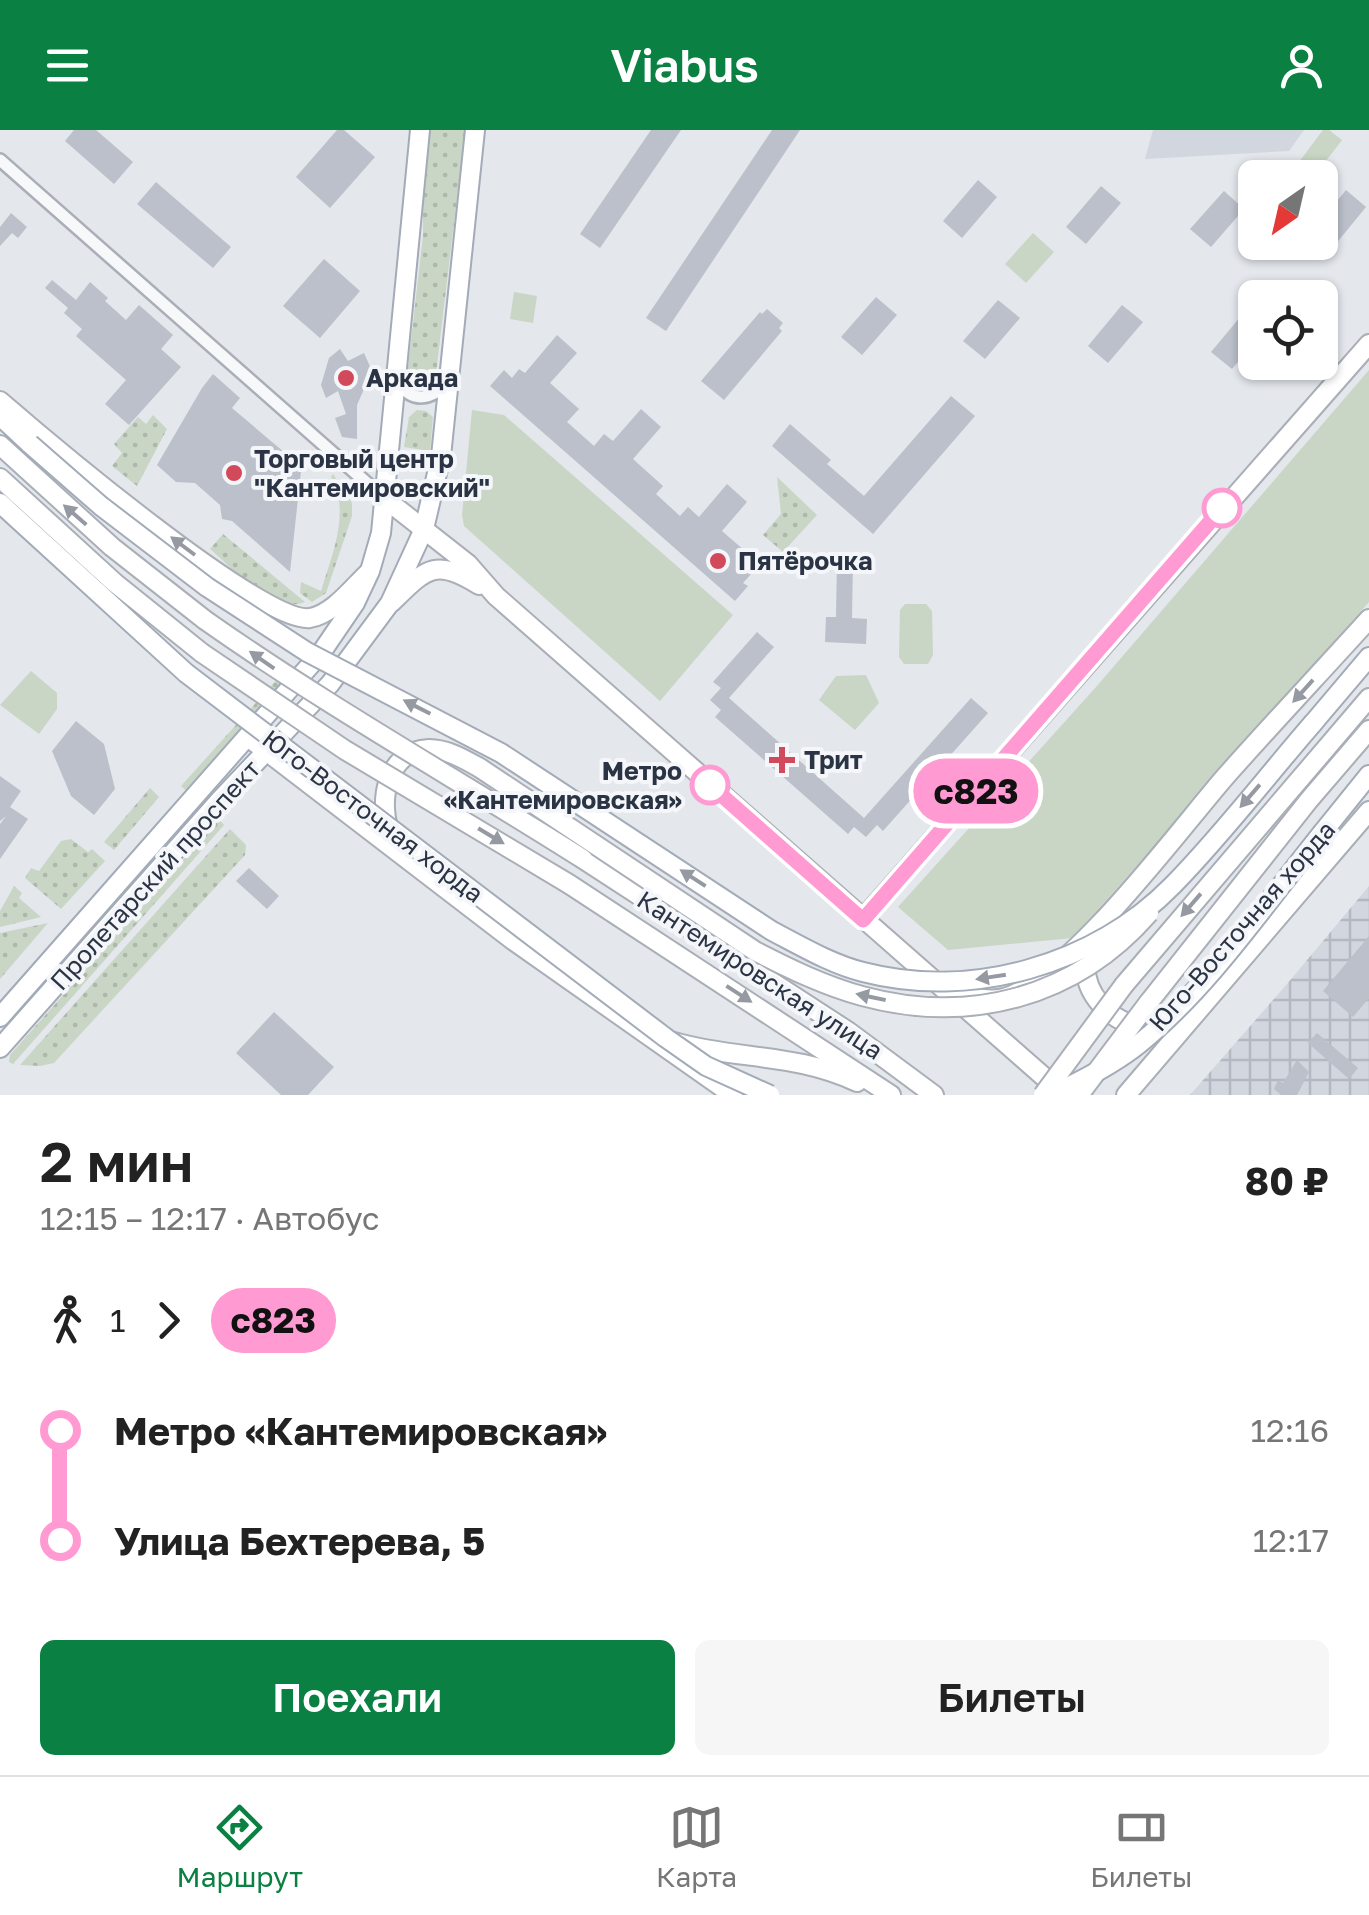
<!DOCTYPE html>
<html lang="ru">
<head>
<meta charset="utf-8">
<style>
  :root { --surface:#fff; --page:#f6f6f6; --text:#222; --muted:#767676; --line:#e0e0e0; --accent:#0b8043 }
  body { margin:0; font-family:"Golos Text",sans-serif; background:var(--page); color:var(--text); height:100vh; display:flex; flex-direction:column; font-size:38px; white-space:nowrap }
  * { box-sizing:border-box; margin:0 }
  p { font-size:32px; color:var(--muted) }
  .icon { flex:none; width:55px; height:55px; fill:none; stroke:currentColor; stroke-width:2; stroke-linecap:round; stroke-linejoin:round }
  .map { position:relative; height:965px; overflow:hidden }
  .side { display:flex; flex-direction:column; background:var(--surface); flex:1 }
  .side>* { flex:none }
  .badge { padding:0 20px; border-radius:32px; font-size:35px; line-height:65px }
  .needle { width:65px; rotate:214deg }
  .controls { position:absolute; left:1238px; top:30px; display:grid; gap:20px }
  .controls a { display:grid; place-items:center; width:100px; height:100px; border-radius:15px; background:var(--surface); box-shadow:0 2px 8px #0004; font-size:50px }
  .map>.badge { position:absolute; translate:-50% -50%; box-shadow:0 0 0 5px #fff }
  .legs { display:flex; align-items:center; gap:15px; height:110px; padding:0 40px; font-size:32px }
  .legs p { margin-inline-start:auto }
  .headline { display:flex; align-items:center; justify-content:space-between; height:170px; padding:0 40px }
  h1 { font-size:55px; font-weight:600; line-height:75px }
  .cta { display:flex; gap:20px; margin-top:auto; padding:20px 40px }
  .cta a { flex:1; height:115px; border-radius:15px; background:var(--accent); color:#fff; font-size:40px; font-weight:600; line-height:115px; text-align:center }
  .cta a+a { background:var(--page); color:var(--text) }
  ul { padding:0 40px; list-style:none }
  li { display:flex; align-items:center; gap:35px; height:110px; font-size:38px }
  li i { display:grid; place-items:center; width:15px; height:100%; margin:0 12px; background:currentColor }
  li i::after { content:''; width:25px; height:25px; margin:-12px; border:8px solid; border-radius:50%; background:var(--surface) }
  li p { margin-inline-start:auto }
  li:first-child i { background:linear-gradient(#0000 50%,currentColor 0) }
  li:last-child i { background:linear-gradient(currentColor 50%,#0000 0) }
  header { display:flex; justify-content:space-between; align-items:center; height:130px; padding:0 40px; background:var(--accent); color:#fff; font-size:45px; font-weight:600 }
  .tab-bar { display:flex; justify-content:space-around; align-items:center; height:140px; border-top:2px solid var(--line); background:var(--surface); font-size:28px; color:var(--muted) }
  .tab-bar a { display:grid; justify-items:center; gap:5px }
  .tab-bar .selected { color:var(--accent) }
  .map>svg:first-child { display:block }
  .built { fill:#d2d6de }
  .industrial { fill:url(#industrial-grid) }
  .grass { fill:url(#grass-dots) }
  .green { fill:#c9d6c5 }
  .building { fill:#bbc0ca }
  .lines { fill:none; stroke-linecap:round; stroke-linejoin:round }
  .street-casing { stroke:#a9aeb7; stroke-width:16 }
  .secondary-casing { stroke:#a9aeb7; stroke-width:22 }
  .primary-casing { stroke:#a3abb8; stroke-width:22 }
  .street { stroke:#f7f8fa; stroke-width:11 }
  .secondary { stroke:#fff; stroke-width:18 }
  .primary { stroke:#fff; stroke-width:18 }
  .secondary-bridge-casing { stroke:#a9aeb7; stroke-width:22; stroke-linecap:butt }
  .primary-bridge-casing { stroke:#a3abb8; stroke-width:22; stroke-linecap:butt }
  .secondary-bridge { stroke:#fff; stroke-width:18 }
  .primary-bridge { stroke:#fff; stroke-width:18 }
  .oneway { fill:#959aa2 }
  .line-1-casing { stroke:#fff; stroke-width:22 }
  .line-1 { stroke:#ff9ad2; stroke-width:15 }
  .poi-dot { fill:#d1495b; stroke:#f4f6f9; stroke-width:4 }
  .stop-1-dot { fill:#fff; stroke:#ff9ad2; stroke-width:5 }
  .labels { text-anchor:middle; stroke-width:8; stroke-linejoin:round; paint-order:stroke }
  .poi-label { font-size:25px; font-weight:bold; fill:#2b3445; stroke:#f4f6f9; text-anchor:start }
  .stop-label { font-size:25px; font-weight:bold; fill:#2b3445; stroke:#f4f6f9; text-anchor:end }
  .street-label { font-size:25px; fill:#2b3445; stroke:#f4f6f9 }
</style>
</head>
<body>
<header><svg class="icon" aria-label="menu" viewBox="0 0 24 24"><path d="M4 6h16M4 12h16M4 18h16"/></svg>Viabus<svg class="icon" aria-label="person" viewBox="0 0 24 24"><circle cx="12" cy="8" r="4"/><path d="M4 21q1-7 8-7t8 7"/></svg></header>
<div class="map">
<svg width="1369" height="965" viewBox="0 0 1369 965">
  <defs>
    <pattern id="industrial-grid" width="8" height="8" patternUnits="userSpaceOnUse" patternTransform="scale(2.5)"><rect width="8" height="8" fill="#d2d6de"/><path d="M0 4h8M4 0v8" fill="none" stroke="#b4b8c0"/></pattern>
    <pattern id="grass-dots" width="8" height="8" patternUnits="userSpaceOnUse" patternTransform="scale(2.5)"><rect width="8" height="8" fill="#c9d6c5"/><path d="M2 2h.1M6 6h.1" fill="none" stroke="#adb8ab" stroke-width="1.8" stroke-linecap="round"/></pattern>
  </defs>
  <rect width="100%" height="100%" fill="#e4e7ec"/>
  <path class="built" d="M1153,0H1304L1289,21L1145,29Z"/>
  <path class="industrial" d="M1369,756V965H1190L1287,854Z"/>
  <g class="grass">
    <path d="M430,0H465L435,252L423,263L414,261L407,255V246L423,105V50Z"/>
    <path d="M417,280L426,281L433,287L430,321L404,317L409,287Z"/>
    <path d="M153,285L167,299L137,356L112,336L122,323L114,314L138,287L146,294Z"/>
    <path d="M333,344L352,373V386L326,463L312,472L300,463L301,452L321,461C332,425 351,381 331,347Z"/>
    <path d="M777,347L817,385L783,422L763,405L781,384Z"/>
    <path d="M223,404L305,472C271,485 234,439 210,419Z"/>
    <path d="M290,535L285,551L188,662L181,656Z"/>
    <path d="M150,658L159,667L114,720L104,712Z"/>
    <path d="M219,689L224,695L13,934L9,932L10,925Z"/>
    <path d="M230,699L246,715L245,725L54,933L40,936L20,935Z"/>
    <path d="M71,709L88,722L92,719L105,731L61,779L25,748L31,738L39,741L61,711Z"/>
    <path d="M14,756L22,763L19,768L41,787L0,797V781Z"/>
    <path d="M48,793L0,849V803Z"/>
  </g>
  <g class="green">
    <path d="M1323,0H1329L1342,10L1316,44L1299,32Z"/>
    <path d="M1033,103L1054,122L1026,153L1005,134Z"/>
    <path d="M514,162L537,166L533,193L510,189Z"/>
    <path d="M1369,240V472L1073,808L948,820L898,777L1096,557Z"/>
    <path d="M472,280L504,285L733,485L660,571L464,396L462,385Z"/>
    <path d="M905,474H926L932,481L933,525L928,534H904L899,527L900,480Z"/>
    <path d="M31,541L57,563V579L39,604L0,575Z"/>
    <path d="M866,545L879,573L855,600L819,570L836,546Z"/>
  </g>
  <g class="building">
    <path d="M74,0H96L133,32L114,54L65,11Z"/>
    <path d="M337,0H344L375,27L330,78L296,47Z"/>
    <path d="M651,0H681L600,118L580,104Z"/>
    <path d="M772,0H800L666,201L646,188Z"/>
    <path d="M978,50L997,67L962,108L943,91Z"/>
    <path d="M156,52L231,117L213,138L137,74Z"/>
    <path d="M1101,56L1121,73L1086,114L1066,97Z"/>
    <path d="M1346,60L1366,77L1330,121L1320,112V92Z"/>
    <path d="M1224,61L1244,79L1211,117L1190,99Z"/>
    <path d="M11,83L27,97L18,108L12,103L0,116V97Z"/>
    <path d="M324,129L360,161L320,208L283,176Z"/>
    <path d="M52,150L76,170L90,152L108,168L105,171L126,190L139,175L173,205L161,219L181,237L129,295L105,274L126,250L76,206L82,199L64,183L68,178L45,158Z"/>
    <path d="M876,167L897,185L862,225L841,207Z"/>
    <path d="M998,170L1020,188L985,229L963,211Z"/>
    <path d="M1122,175L1143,192L1108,233L1088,216Z"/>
    <path d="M767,179L783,193L779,198L782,201L724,270L701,251L760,182L762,184Z"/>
    <path d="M1246,180L1255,187V211L1232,239L1211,222Z"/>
    <path d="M557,205L577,223L550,253L579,279L567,292L594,316L604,304L613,311L641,279L661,297L633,329L663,356L656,364L680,386L688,377L699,387L727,354L747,372L722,401L760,434L743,453L748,456L735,471L490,256L504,240L512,248L519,239L525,243Z"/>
    <path d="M340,219L348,231L364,223L372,241L357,275V309L342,307L335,288L346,284L338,261L326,268L321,255L329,228Z"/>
    <path d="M213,244L240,268L232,278L291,328L294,325L302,332L290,442L232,391L222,389L220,375L195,353L176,352L157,335L202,258Z"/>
    <path d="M951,266L975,286L873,404L772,316L790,294L831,330L827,334L864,366Z"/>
    <path d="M837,430H853L852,488L867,489L866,514L825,512L826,487H836Z"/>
    <path d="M757,502L774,517L729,568L864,688L971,568L988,583L883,701L877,695L866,707L854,697L848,704L715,587L721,580L710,570L721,558L713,552Z"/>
    <path d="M76,591L104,614L115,659L94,685L71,666L52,621Z"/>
    <path d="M0,646L21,661L10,677L28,689L0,729V694L6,686L0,691Z"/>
    <path d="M249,738L279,766L267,779L236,751Z"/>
    <path d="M1369,806V868L1353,887L1323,861Z"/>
    <path d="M274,882L334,937L308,965H281L236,923Z"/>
    <path d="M1317,903L1358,938L1349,949L1308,913Z"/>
    <path d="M1297,930L1309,942L1297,965H1281L1274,959L1278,950L1283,953Z"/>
  </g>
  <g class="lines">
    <defs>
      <g id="street">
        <path d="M0,30L384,368"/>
        <path d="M397,251C413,275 431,269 450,252"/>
      </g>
      <g id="secondary">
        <path d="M0,271C44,309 263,495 310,488C333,484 353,457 369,442"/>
        <path d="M0,315L112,417L205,490"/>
        <path d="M0,348L115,453L202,523"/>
        <path d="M384,368L468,434L496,466L1060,961"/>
        <path d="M392,472C426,439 435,427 479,455"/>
        <path d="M248,607L514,811L733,965"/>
        <path d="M391,705C377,674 386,620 429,619C447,619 464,629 480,638"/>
        <path d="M583,729L849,902L934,965"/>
        <path d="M569,754L891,965"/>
        <path d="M863,789L1369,214"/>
        <path d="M1086,827C1081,863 1110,893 1145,897"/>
        <path d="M946,855C964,865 984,873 1004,868C1068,850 1179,700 1225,647C1272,594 1321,542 1369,489"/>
        <path d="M1124,855L1369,568"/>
        <path d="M1149,872L1309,670L1369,600"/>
        <path d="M674,912C736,930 797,923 857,952"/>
        <path d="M1126,965L1369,681"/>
      </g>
      <g id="primary">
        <path d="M0,286L30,314"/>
        <path d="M0,373L186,543"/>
        <path d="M1314,592L1369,527"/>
        <path d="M1323,702L1369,645"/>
        <path d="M0,887L321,523L355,473L370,441L381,403L420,0"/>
        <path d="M0,918L220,670L330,554L390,473L424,399L441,326L475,0"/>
      </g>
    </defs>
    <use href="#street" class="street-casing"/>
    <use href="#secondary" class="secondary-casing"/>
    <use href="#primary" class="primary-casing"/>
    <use href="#street" class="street"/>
    <use href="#secondary" class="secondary"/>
    <use href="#primary" class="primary"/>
    <defs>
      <g id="secondary-bridge">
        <path d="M205,490C327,576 457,649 583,729"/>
        <path d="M202,523L345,620L569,754"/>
        <path d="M480,638L755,821C790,839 825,856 862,866C969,895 1075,868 1149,783"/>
        <path d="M1043,965L1124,855"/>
        <path d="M1079,965L1149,872"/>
      </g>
      <g id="primary-bridge">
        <path d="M30,314L101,376L207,457L307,522L501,623L772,801C801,816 831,834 863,842C971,870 1095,835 1173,755C1223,704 1267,646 1314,592"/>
        <path d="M186,543L666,908L706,936L770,965"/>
        <path d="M1051,965C1081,951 1113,935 1139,914C1210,856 1265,774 1323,702"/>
      </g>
    </defs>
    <use href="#secondary-bridge" class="secondary-bridge-casing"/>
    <use href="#primary-bridge" class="primary-bridge-casing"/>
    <use href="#secondary-bridge" class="secondary-bridge"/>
    <use href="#primary-bridge" class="primary-bridge"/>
  </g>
  <defs><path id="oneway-solid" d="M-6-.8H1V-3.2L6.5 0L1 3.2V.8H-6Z" transform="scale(2.5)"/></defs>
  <g class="oneway">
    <use href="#oneway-solid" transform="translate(75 385) rotate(-139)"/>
    <use href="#oneway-solid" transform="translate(183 416) rotate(-143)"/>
    <use href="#oneway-solid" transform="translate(262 530) rotate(-145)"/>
    <use href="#oneway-solid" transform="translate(1303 561) rotate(132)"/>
    <use href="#oneway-solid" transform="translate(417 577) rotate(-153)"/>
    <use href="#oneway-solid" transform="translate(1250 666) rotate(131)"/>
    <use href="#oneway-solid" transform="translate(491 706) rotate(31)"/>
    <use href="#oneway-solid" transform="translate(693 748) rotate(-147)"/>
    <use href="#oneway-solid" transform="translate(1191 775) rotate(131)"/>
    <use href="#oneway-solid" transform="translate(991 847) rotate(171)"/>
    <use href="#oneway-solid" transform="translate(739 864) rotate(33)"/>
    <use href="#oneway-solid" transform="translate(871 867) rotate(-168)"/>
  </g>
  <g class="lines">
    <defs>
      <path id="line-1" d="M710,655L863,790L1222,378"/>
    </defs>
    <use href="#line-1" class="line-1-casing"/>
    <use href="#line-1" class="line-1"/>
  </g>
  <g class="poi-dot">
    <circle cx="346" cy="248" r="10"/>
    <circle cx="234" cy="343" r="10"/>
    <circle cx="718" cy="431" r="10"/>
    <path d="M777 615h10v10h10v10h-10v10h-10v-10h-10v-10h10z"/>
  </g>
  <g class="stop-1-dot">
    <circle cx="1222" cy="378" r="18"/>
    <circle cx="710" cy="655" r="18"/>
  </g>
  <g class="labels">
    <g class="poi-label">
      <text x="366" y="257">Аркада</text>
      <text x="254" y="338">Торговый центр<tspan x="254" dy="29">"Кантемировский"</tspan></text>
      <text x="738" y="440">Пятёрочка</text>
      <text x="804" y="639">Трит</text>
    </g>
    <g class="stop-label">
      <text x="682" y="650">Метро<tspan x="682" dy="29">«Кантемировская»</tspan></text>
    </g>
    <g class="street-label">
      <text transform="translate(373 686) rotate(37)" y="9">Юго-Восточная хорда</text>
      <text transform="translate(155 745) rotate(-48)" y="9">Пролетарский проспект</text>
      <text transform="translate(1242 796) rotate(-49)" y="9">Юго-Восточная хорда</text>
      <text transform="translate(760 845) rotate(33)" y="9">Кантемировская улица</text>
    </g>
  </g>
</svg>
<div class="controls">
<a><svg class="needle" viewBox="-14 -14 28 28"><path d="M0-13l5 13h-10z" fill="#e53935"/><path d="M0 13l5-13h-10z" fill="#767676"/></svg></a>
<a><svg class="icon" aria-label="locate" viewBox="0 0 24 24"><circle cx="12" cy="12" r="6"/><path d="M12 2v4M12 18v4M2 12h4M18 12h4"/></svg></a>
</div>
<b class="badge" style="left:976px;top:661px;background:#ff9ad2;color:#111">с823</b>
</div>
<section class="side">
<div class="headline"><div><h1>2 мин</h1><p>12:15 – 12:17 · Автобус</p></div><b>80 ₽</b></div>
<div class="legs"><svg class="icon" aria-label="walk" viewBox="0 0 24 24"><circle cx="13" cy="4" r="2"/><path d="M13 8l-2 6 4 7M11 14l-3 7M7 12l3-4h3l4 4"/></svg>1<svg class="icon" aria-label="forward" viewBox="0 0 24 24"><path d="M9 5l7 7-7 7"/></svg><b class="badge" style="background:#ff9ad2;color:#111">с823</b></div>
<ul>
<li><i style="color:#ff9ad2"></i><b>Метро «Кантемировская»</b><p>12:16</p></li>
<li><i style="color:#ff9ad2"></i><b>Улица Бехтерева, 5</b><p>12:17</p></li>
</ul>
<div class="cta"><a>Поехали</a><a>Билеты</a></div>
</section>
<nav class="tab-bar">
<a class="selected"><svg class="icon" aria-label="directions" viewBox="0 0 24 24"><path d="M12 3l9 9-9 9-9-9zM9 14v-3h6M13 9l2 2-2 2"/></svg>Маршрут</a>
<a><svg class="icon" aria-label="map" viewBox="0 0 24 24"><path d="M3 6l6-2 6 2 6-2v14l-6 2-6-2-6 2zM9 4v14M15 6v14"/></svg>Карта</a>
<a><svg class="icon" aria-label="tickets" viewBox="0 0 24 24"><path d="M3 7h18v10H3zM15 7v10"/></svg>Билеты</a>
</nav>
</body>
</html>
